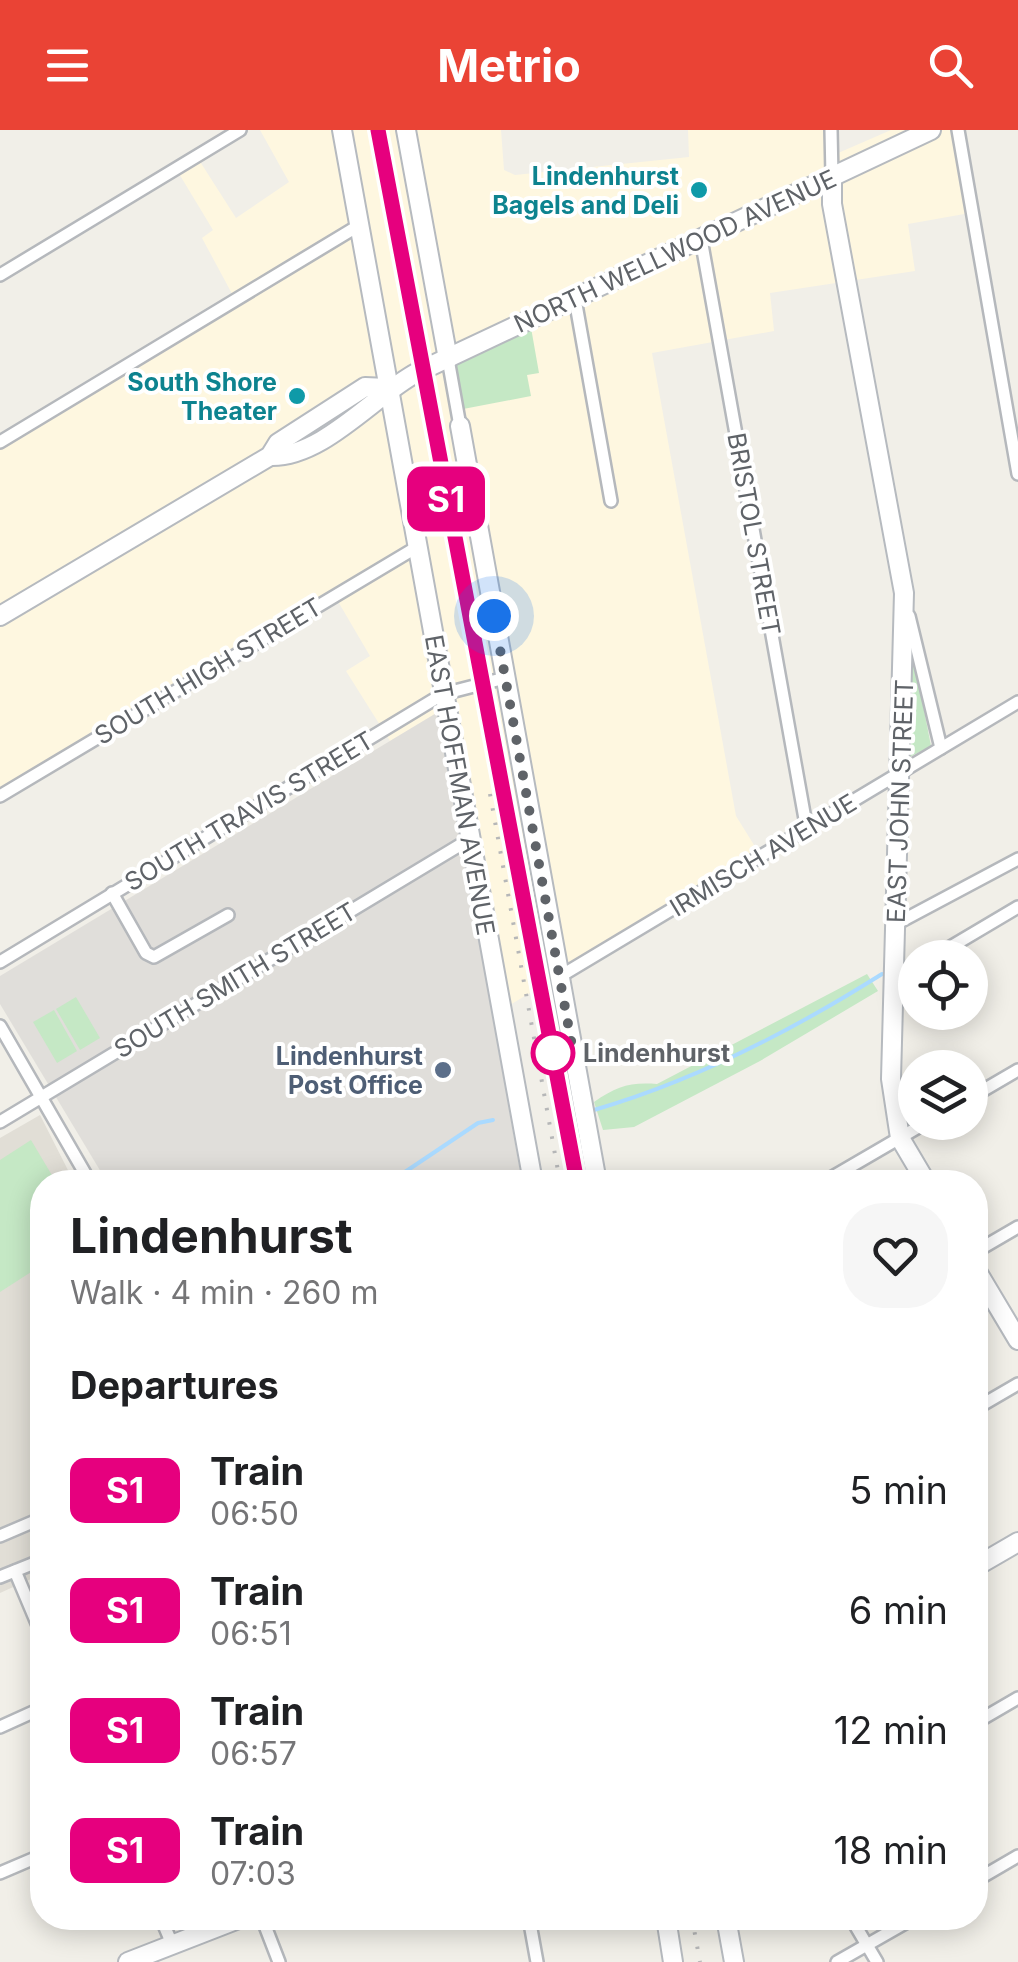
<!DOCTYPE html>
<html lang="en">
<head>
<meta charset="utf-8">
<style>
  :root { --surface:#fff; --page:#f6f6f6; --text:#202124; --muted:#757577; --accent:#ea4335 }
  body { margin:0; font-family:Inter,sans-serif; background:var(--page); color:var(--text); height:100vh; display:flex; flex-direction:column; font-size:38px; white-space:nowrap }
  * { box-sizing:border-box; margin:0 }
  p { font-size:32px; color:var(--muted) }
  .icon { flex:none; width:55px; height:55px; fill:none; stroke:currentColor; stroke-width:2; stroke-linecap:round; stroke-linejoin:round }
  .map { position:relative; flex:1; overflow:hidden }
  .details { position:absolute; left:30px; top:1040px; width:958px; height:760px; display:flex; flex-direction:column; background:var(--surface); border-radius:40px; box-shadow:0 5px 25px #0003 }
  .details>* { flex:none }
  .badge { padding:0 20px; border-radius:15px; font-size:35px; line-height:65px }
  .controls { position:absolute; left:898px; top:810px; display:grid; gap:20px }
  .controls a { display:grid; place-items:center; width:90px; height:90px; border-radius:50%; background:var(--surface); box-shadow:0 5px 25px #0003; font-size:50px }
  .you { position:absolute; width:50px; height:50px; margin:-25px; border:8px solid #fff; border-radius:50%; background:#1a73e8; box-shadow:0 0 0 15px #1a73e833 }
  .map>.badge { position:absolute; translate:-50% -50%; box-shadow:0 0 0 5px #fff }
  h2 { padding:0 40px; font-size:38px; line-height:90px }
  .round { display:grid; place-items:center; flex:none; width:105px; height:105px; border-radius:40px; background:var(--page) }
  .headline { display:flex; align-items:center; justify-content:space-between; height:170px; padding:0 40px }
  h1 { font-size:48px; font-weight:700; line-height:75px }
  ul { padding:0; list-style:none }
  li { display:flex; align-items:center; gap:30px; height:120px; padding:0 40px }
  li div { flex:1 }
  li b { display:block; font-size:38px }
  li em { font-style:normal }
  li .badge { min-width:110px; font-weight:700; text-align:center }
  header { display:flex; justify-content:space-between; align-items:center; height:130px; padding:0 40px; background:var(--accent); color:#fff; font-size:45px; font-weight:700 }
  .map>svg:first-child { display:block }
  .commercial { fill:#fef7e0 }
  .industrial { fill:#e0deda }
  .education { fill:#e1ded6 }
  .green { fill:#c5e8c5 }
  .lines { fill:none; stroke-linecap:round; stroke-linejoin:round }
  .stream { stroke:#aadaff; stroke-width:4 }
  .street-casing { stroke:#b5b8bc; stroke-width:16 }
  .secondary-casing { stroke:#b6babf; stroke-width:22 }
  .street { stroke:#fff; stroke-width:11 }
  .secondary { stroke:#fff; stroke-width:18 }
  .rail { stroke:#b6b7b8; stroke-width:4; stroke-dasharray:2.5 12; stroke-linecap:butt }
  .line-casing { stroke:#fff; stroke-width:22 }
  .line { stroke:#e6007e; stroke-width:15 }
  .walk { stroke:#5f6368; stroke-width:10; stroke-dasharray:0 18 }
  .culture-dot { fill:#0f9aa8; stroke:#fff; stroke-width:4 }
  .stop-dot { fill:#fff; stroke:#e6007e; stroke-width:5 }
  .service-dot { fill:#5c6f8a; stroke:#fff; stroke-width:4 }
  .labels { text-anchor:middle; stroke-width:8; stroke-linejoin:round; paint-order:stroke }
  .culture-label { font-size:25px; font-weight:bold; fill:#0d838f; stroke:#fff; text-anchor:end }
  .street-label { font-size:25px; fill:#5f6368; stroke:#fff }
  .stop-label { font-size:25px; font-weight:bold; fill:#5f6368; stroke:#fff; text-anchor:start }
  .service-label { font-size:25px; font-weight:bold; fill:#4e5e75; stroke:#fff; text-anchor:end }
</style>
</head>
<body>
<header><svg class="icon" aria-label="menu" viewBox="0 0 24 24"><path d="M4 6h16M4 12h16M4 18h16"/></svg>Metrio<svg class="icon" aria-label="search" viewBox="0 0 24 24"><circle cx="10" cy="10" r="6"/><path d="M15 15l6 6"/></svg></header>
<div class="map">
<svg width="1018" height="1832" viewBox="0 0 1018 1832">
  <rect width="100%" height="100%" fill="#f1efe8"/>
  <path class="commercial" d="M260,0H501L504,40L515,45L689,27L688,0H826L829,27L891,0H962L970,83L908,94L915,141L770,163L774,201L652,223L736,686L759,723L492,886L438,583L390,611L346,541L370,526L336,468L0,671V316L237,173L202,108L213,100L178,42L199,30L236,88L289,52Z"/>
  <path class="industrial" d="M438,582L522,1052H107L0,874V846Z"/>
  <path class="education" d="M40,985L74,1052H42V1444L0,1463V1008Z"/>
  <g class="green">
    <path d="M530,192L539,243L527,245L531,266L458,280L449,230Z"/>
    <path d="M913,524L931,616L908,628L910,529Z"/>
    <path d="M867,844L878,861L760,931L634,997L603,1000L594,972C617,956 630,952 657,954Z"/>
    <path d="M76,867L100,908L80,920L56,879Z"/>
    <path d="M54,880L77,921L57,933L33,892Z"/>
    <path d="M31,1010L56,1052H42V1135L0,1162V1030Z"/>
  </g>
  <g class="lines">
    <g class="stream">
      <path d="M594,980C695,951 793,900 882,844"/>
      <path d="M390,1052L478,993L493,990"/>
    </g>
    <defs>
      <g id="street">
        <path d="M831,0L832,46"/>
        <path d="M958,0L1018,344"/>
        <path d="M701,109L807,700"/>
        <path d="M0,145L240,0"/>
        <path d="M575,169L611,371"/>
        <path d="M448,229L460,296"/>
        <path d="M0,312L358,96"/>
        <path d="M909,486L941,618"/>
        <path d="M0,666L417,417"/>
        <path d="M112,763L146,823L154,827L228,785"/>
        <path d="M896,794L1018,729"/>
        <path d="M932,828L1018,777"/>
        <path d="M0,832L443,564L505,548"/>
        <path d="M894,845L915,836"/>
        <path d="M559,847L1018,572"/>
        <path d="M0,896L90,1052"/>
        <path d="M970,968L1018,940"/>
        <path d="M0,992L470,709"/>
        <path d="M824,1052L927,992"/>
        <path d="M975,1122L1018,1097"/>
        <path d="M975,1279L1018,1254"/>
        <path d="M0,1406L42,1388"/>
        <path d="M15,1441L42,1505"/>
        <path d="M0,1447L42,1430"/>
        <path d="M975,1593L1018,1568"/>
        <path d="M0,1597L42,1578"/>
        <path d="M0,1743L42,1725"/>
        <path d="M975,1751L1018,1726"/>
        <path d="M161,1788L172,1814"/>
        <path d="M262,1788L279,1832"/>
        <path d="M529,1788L537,1832"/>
        <path d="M851,1788L877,1832"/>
        <path d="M837,1832L914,1788"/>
      </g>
      <g id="secondary">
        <path d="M342,0L533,1052"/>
        <path d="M406,0L448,229"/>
        <path d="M832,46V74L904,463L891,949L900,1008L926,1052"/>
        <path d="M460,296L597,1052"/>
        <path d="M270,326C323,328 375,264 418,242L931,0"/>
        <path d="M0,486L270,326L278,313L365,257L387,258"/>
        <path d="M975,1138L1018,1210"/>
        <path d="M975,1437L1018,1412"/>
        <path d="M666,1788L673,1832"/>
        <path d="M726,1788L734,1832"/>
        <path d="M128,1832L241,1788"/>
      </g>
    </defs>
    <use href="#street" class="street-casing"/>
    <use href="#secondary" class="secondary-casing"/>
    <use href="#street" class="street"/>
    <use href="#secondary" class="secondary"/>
    <g class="rail">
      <path d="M378,0L577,1052"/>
      <path d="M490,664L560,1052"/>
      <path d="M692,1788L700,1832"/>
    </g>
  </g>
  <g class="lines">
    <defs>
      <path id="line" d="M378,0L577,1052"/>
    </defs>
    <use href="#line" class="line-casing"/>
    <use href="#line" class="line"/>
    <path class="walk" d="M494,486L572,916L553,923"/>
  </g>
  <g class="culture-dot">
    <circle cx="699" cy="60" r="10"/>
    <circle cx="297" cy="266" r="10"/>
  </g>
  <circle class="stop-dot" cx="553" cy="923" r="20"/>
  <circle class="service-dot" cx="443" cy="940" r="10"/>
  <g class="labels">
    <g class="culture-label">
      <text x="679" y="55">Lindenhurst<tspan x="679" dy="29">Bagels and Deli</tspan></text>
      <text x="277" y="261">South Shore<tspan x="277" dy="29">Theater</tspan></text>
    </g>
    <g class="street-label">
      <text transform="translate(675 121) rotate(-25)" y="9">NORTH WELLWOOD AVENUE</text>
      <text transform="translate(754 404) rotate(80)" y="9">BRISTOL STREET</text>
      <text transform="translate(208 541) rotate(-31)" y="9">SOUTH HIGH STREET</text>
      <text transform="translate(460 655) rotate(80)" y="9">EAST HOFFMAN AVENUE</text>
      <text transform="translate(900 671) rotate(-88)" y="9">EAST JOHN STREET</text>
      <text transform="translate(249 681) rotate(-31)" y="9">SOUTH TRAVIS STREET</text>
      <text transform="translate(763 725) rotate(-31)" y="9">IRMISCH AVENUE</text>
      <text transform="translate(235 850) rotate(-31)" y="9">SOUTH SMITH STREET</text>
    </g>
    <g class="stop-label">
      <text x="583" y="932">Lindenhurst</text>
    </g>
    <g class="service-label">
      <text x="423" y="935">Lindenhurst<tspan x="423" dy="29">Post Office</tspan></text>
    </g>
  </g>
</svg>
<div class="controls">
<a><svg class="icon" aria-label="locate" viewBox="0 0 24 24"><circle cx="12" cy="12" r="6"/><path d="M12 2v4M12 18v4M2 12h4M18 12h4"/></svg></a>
<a><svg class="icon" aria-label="layers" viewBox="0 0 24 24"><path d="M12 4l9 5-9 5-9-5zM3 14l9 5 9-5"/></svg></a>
</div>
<div class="you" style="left:494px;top:486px"></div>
<b class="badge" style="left:446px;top:369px;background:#e6007e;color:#fff">S1</b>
<section class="details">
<div class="headline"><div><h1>Lindenhurst</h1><p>Walk · 4 min · 260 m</p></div><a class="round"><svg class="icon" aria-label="heart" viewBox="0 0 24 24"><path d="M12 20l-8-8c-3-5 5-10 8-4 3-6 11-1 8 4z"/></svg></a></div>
<h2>Departures</h2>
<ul>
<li><span class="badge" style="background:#e6007e;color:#fff">S1</span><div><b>Train</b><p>06:50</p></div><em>5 min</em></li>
<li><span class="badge" style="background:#e6007e;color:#fff">S1</span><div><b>Train</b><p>06:51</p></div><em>6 min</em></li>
<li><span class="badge" style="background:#e6007e;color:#fff">S1</span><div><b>Train</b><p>06:57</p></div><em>12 min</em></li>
<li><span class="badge" style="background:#e6007e;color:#fff">S1</span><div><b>Train</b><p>07:03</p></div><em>18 min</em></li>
</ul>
</section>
</div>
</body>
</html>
